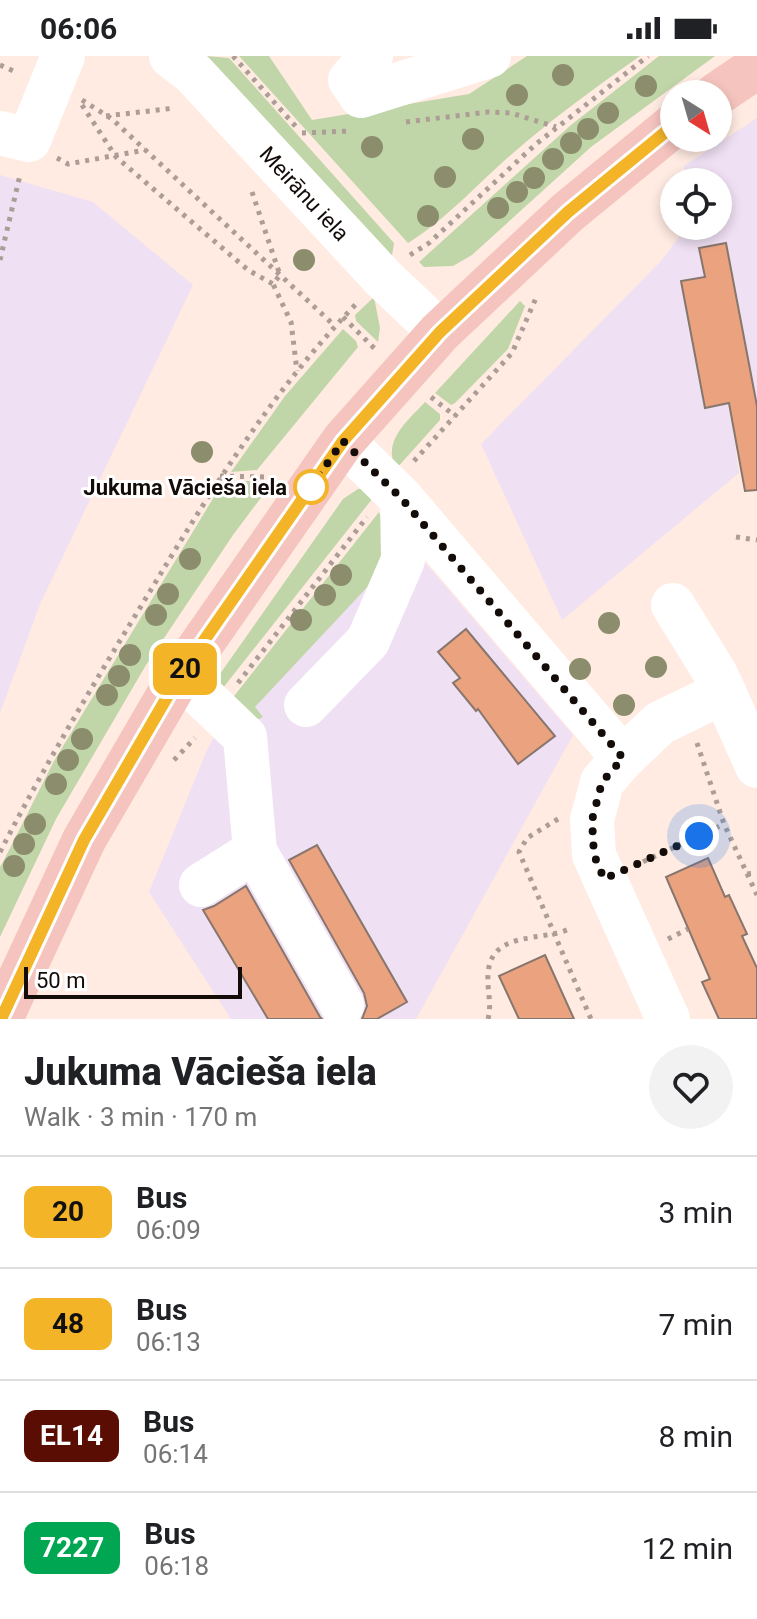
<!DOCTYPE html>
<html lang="en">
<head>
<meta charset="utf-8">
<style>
  :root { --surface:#fff; --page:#f2f2f2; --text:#202124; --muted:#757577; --line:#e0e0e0 }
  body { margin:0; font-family:Roboto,sans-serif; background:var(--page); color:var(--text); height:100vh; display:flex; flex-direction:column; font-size:30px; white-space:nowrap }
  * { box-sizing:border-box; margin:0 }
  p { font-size:26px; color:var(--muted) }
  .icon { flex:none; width:44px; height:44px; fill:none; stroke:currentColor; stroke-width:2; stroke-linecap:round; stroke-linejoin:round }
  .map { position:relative; height:963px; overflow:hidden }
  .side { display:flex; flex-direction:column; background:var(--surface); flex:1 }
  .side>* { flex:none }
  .badge { padding:0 16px; border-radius:12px; font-size:28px; line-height:52px }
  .needle { width:52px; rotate:143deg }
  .fabs { position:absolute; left:660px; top:24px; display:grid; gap:16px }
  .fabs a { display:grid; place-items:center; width:72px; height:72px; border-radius:50%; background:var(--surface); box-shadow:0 4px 12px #0003; font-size:40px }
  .scale { position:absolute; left:24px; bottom:20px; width:218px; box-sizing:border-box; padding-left:8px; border:4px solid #130c09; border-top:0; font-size:22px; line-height:28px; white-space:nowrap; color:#130c09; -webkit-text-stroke:6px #fff; paint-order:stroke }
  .you { position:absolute; width:40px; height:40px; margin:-20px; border:6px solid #fff; border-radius:50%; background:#1a73e8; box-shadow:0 0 0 12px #1a73e833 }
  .map>.badge { position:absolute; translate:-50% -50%; box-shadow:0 0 0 4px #fff }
  .round { display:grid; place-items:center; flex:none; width:84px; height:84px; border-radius:42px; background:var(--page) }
  .summary { display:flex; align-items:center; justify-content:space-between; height:136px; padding:0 24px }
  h1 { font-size:38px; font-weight:800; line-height:60px }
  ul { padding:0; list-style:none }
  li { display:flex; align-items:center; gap:24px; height:112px; padding:0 24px; border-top:2px solid var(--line) }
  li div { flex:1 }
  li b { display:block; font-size:30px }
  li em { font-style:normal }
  li .badge { min-width:88px; font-weight:700; text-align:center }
  .status { display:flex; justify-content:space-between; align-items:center; height:56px; padding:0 40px; background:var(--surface); direction:ltr }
  .status svg { height:22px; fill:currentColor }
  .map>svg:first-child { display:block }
  .industrial { fill:#efe0f3 }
  .green { fill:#c0d6a8 }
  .building { fill:#eba27e; stroke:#87766e; stroke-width:2 }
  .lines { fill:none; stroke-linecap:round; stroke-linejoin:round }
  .path { stroke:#ac9d96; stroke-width:5; stroke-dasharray:4 6; stroke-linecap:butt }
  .minor { stroke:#fff; stroke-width:44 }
  .major { stroke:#f5c4be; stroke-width:44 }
  .tree { fill:#8b8d6d }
  .line-casing { stroke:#fff; stroke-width:18 }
  .line { stroke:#f4b427; stroke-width:12 }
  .walk { stroke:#130c09; stroke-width:8; stroke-dasharray:0 14.4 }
  .stop-dot { fill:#fff; stroke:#f4b427; stroke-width:4 }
  .labels { text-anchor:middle; stroke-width:6; stroke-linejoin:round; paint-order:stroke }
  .street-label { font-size:22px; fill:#130c09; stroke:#fff }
  .stop-label { font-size:22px; font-weight:bold; fill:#130c09; stroke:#fff; text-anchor:end }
</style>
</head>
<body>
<div class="status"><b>06:06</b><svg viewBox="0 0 49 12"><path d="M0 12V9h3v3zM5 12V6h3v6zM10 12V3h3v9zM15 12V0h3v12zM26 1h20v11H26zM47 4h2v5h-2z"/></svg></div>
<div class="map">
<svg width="757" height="963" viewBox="0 0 757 963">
  <rect width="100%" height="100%" fill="#ffebe2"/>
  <g class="industrial">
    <path d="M757,62V373L733,375L739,417L562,564L481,388L660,206L688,170H718V126H686L684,110Z"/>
    <path d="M0,119L93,146L193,229L40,548L0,657Z"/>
    <path d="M377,492L422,503L573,679L416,963H231L149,836L207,694L229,654Z"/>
  </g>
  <g class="green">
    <path d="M206,0L229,2L394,187L392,200Z"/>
    <path d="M239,0H269L312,64L469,38L527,0H640C596,31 552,63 512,98C477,128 447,163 408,187Z"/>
    <path d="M659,0H715L591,91L472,199L453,210L424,211L419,206L571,69Z"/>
    <path d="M374,241L380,272L378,286L356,265L355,259Z"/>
    <path d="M520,245L525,250L508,293L455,347L451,349L435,337Z"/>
    <path d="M343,273L356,285L358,291L257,414L231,416L285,340Z"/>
    <path d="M425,346L440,358V364L396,413C382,384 407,366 425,346Z"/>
    <path d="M250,425L266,435L233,479L146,609L56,763L0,881V811L4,804L54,705L223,426Z"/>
    <path d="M369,432L376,438L219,637L215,625L343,443L358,433Z"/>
    <path d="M379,456L394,492L386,511L255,651L263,661L249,667L227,649Z"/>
  </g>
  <g class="building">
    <path d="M726,187L757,350V434L745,435L729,347L705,352L681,225L705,221L699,192Z"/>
    <path d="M466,573L555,680L518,708L478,653L476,655L453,627L460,622L438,596Z"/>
    <path d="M317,789L407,946L377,963H362L367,950L364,937L289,804Z"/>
    <path d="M708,802L725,841L729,839L747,878L742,880L757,912V963H719L702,926L710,923L666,821Z"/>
    <path d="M246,830L320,961L322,963H268L203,854L214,850Z"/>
    <path d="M545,899L574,963H519L499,920Z"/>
  </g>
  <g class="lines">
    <g class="path">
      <path d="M233,0L298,73"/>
      <path d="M0,9L18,17"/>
      <path d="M82,44L112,63L335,270"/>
      <path d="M82,49L116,101L248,214L273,228"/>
      <path d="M106,60L175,52"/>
      <path d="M406,66L488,56L511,57L556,71"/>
      <path d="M302,77L349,75"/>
      <path d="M57,102L68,108L145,94"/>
      <path d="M252,136L280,219L273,228L291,266L297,315"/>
      <path d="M410,199L429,187L536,88L648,0"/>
      <path d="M0,204L20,119"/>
      <path d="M343,261L378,296"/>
      <path d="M431,341L455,360"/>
      <path d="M414,405L512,297L536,242"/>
      <path d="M220,420L266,421"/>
      <path d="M736,481L757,484"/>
      <path d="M238,627L367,461"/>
      <path d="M697,687L724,768L757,839"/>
      <path d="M174,704L195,682"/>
      <path d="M558,763L527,782L519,796L591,963"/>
      <path d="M0,796C46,707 97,622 149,537C211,434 275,331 359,245"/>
      <path d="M634,810L724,768"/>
      <path d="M747,818L757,817"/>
      <path d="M668,883L688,873"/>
      <path d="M488,963C492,948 487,934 488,919C490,874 541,886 569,873"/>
    </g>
    <g class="minor">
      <path id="s1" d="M171,0L193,17L383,222L440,276"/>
      <path d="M371,0L350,24L361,40L489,0"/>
      <path d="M0,77L29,84L63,0"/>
      <path d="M343,385L402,443L623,702"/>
      <path d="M673,549L715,617L724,636"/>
      <path d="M180,619L245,681L255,795L342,949"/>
      <path d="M306,649L368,585L403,504L402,443"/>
      <path d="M201,829L255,795"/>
      <path d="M668,963L594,799L592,764L602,726L623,702L660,667L724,636L757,710"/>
    </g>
    <g class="major">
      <path d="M717,38L757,11"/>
      <path d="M1,963L84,784L180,619L343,385L440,276L568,156L674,69"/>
    </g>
  </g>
  <g class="tree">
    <circle cx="563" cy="19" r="11"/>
    <circle cx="646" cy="30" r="11"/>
    <circle cx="517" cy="39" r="11"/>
    <circle cx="608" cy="57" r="11"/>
    <circle cx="588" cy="73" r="11"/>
    <circle cx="473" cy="83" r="11"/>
    <circle cx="571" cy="87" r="11"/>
    <circle cx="372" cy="91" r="11"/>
    <circle cx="553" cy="103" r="11"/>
    <circle cx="445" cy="121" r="11"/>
    <circle cx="534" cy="122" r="11"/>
    <circle cx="517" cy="136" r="11"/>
    <circle cx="498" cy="152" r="11"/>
    <circle cx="428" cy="160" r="11"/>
    <circle cx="304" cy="204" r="11"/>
    <circle cx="202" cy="396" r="11"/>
    <circle cx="190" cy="503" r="11"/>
    <circle cx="341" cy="519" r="11"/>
    <circle cx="168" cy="538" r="11"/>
    <circle cx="325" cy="539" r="11"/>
    <circle cx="156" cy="559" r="11"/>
    <circle cx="301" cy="564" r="11"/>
    <circle cx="609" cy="567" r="11"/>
    <circle cx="130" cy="599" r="11"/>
    <circle cx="656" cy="611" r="11"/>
    <circle cx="580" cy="613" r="11"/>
    <circle cx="119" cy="620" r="11"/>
    <circle cx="107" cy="639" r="11"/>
    <circle cx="624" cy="649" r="11"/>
    <circle cx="82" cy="683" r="11"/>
    <circle cx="68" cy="704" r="11"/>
    <circle cx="56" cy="728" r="11"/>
    <circle cx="35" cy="768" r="11"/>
    <circle cx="24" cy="788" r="11"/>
    <circle cx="14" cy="810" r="11"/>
  </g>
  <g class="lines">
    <defs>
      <path id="line" d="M1,963L84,784L180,619L343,385L440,276L568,156L674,69"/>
    </defs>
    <use href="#line" class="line-casing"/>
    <use href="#line" class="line"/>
    <path class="walk" d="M311,431L343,385L402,443L623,702L602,726L592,764L594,799L604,823L699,780"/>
  </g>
  <circle class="stop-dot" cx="311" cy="431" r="16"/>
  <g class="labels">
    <g class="street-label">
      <text dy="8" stroke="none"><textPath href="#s1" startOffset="192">Meirānu iela</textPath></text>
    </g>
    <g class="stop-label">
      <text x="287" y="439">Jukuma Vācieša iela</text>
    </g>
  </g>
</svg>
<div class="fabs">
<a><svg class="needle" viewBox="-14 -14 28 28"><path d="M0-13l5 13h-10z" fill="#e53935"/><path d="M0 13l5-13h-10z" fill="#757577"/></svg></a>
<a><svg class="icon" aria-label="locate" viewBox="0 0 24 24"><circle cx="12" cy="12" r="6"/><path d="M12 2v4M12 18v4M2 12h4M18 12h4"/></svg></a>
</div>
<div class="scale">50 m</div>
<div class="you" style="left:699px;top:780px"></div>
<b class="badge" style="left:185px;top:613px;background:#f4b427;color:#111">20</b>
</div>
<section class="side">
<div class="summary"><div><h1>Jukuma Vācieša iela</h1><p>Walk · 3 min · 170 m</p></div><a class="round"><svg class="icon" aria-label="heart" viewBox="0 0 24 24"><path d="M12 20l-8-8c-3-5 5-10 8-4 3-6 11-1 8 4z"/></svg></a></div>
<ul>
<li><span class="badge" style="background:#f4b427;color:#111">20</span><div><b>Bus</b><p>06:09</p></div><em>3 min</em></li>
<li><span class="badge" style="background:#f4b427;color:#111">48</span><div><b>Bus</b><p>06:13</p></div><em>7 min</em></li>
<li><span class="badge" style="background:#5a0e03;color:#fff">EL14</span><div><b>Bus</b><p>06:14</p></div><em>8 min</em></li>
<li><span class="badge" style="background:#00a651;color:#fff">7227</span><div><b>Bus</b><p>06:18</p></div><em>12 min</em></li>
</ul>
</section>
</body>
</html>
